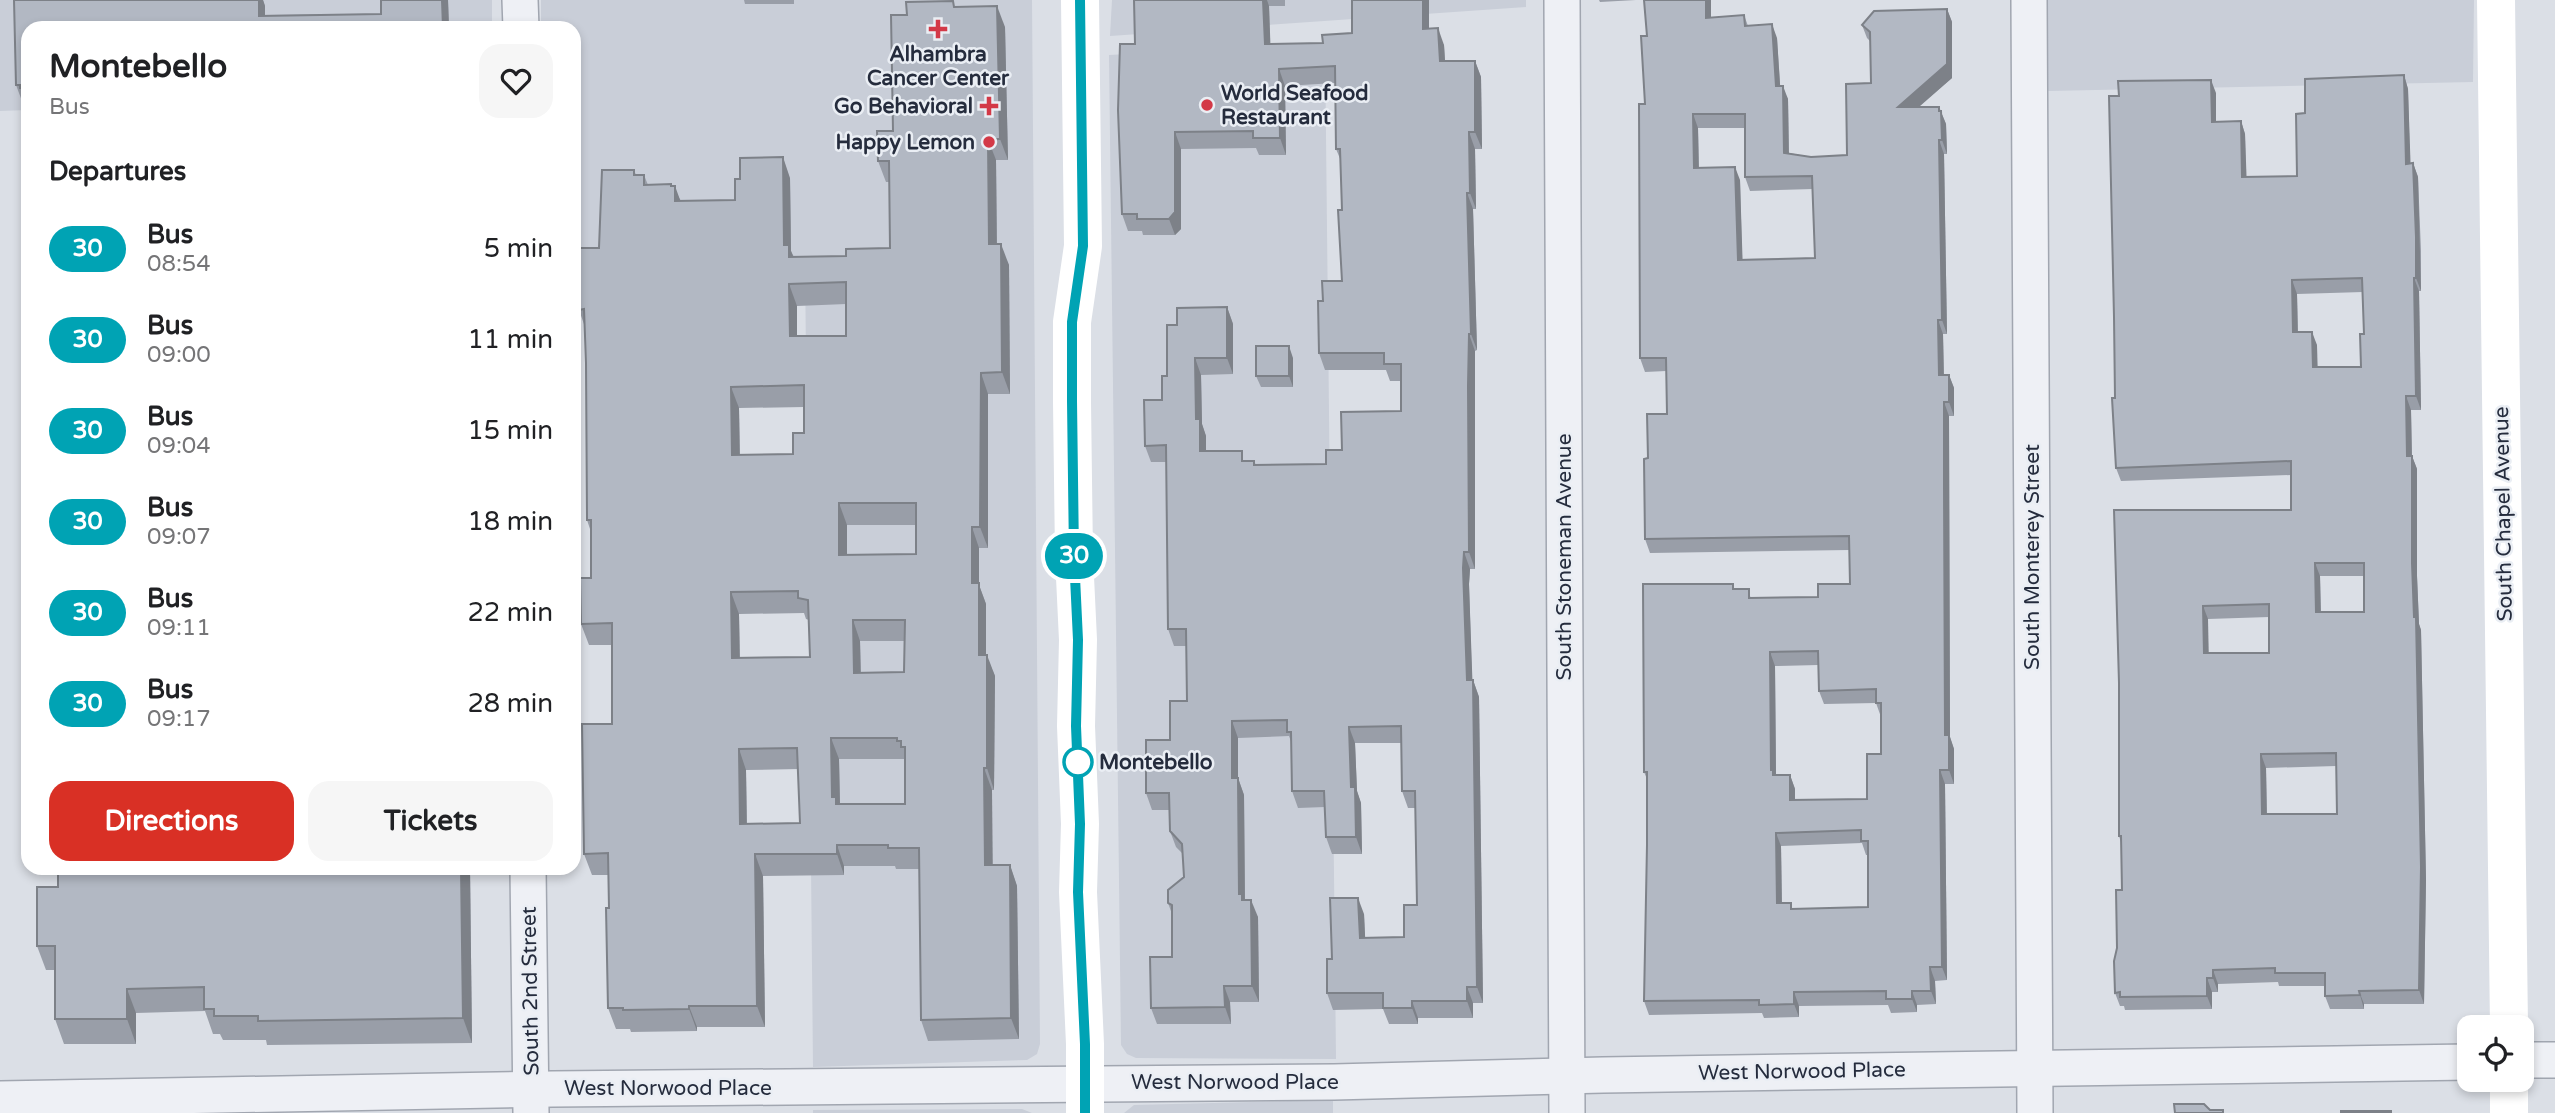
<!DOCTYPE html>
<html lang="en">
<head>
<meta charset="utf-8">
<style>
  :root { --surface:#fff; --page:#f6f6f6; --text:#202124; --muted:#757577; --accent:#d93025 }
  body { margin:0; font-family:"Varela Round",sans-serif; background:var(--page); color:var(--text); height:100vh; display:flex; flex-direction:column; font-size:26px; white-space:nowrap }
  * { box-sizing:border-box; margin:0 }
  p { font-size:23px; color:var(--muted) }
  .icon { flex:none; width:38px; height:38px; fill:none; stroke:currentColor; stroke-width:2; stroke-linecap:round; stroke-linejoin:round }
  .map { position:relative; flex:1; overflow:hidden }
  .side { position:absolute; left:21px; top:21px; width:560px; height:854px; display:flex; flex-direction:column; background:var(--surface); border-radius:21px; box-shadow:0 4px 10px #0003 }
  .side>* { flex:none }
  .badge { padding:0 14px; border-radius:23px; font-size:24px; line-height:46px }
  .tools { position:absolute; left:2457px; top:1015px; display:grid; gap:14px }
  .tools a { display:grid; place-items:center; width:77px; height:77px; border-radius:14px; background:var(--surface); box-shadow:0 4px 10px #0003; font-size:35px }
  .map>.badge { position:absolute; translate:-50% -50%; box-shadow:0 0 0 4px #fff }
  h2 { padding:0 28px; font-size:26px; line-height:63px }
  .round { display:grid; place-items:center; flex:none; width:74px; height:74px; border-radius:21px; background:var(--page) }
  .summary { display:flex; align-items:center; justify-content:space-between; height:119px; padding:0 28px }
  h1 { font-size:33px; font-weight:700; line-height:52px }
  .cta { display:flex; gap:14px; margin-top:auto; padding:14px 28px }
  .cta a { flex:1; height:80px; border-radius:21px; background:var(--accent); color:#fff; font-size:28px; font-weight:700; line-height:80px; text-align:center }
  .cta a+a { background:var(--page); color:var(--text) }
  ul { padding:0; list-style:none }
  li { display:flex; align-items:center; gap:21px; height:91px; padding:0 28px }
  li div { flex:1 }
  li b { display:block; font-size:26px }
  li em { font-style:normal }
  li .badge { min-width:77px; font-weight:700; text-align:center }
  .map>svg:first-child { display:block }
  .built { fill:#c9ced8 }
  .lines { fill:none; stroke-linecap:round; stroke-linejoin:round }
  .street-casing { stroke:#a1a6b0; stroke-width:38 }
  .street { stroke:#eef0f5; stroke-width:35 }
  .secondary { stroke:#fff; stroke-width:38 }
  .wall { fill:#999ea8; fill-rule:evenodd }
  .shaded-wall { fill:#7d8188 }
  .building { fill:#b2b8c3; stroke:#7d8188; stroke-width:2; fill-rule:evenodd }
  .line-casing { stroke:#fff; stroke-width:16 }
  .line { stroke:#00a3b4; stroke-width:10 }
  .poi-dot { fill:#d33947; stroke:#eaeef4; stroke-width:2.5 }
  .stop-dot { fill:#fff; stroke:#00a3b4; stroke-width:3.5 }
  .labels { text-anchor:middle; stroke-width:5; stroke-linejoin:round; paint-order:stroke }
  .poi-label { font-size:21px; font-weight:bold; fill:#252c3d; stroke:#eaeef4; text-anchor:end }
  .street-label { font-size:21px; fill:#252c3d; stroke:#eaeef4 }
  .stop-label { font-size:21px; font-weight:bold; fill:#252c3d; stroke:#eaeef4; text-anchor:start }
</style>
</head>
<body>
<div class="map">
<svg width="2555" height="1113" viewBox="0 0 2555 1113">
  <rect width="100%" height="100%" fill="#dbdfe6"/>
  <g class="built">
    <path d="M0,0H492V28H28V110L0,111Z"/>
    <path d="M541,0H1032L1040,1044L1037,1054L1027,1060L813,1067L805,259L574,258V28H541Z"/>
    <path d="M1112,0H1526V7L1110,36Z"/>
    <path d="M2047,0H2474L2473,82L2048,91Z"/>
    <path d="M1325,43L1336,1059L1136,1058L1127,1054L1121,1045L1109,55Z"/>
    <path d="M1333,1100V1113H1124L1134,1105Z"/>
    <path d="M1022,1109L1032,1113H813V1110Z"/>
  </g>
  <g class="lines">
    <defs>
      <g id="street">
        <path d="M520,0L521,28"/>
        <path d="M1562,0L1567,1113"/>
        <path d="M2029,0L2035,1113"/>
        <path d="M528,868L531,1113"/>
        <path d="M2522,1060H2555"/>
        <path d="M0,1099L553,1089L1334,1082L1603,1075L2469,1062"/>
      </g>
    </defs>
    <use href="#street" class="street-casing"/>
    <use href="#street" class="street"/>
    <g class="secondary">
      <path d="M1080,0L1083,246L1072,322V402L1074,556L1078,640L1076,726L1080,824L1078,892L1085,1044V1113"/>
      <path d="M2496,0L2509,1027"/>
      <path d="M2509,1080V1113"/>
    </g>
  </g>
  <g class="wall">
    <path d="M14,0H263L265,6V15L381,14V0H448L449,28H28V105H26L25,101H22L16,85Z"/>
    <path d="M744,0H794V4H745Z"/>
    <path d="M1134,0H1285V6H1269L1270,44L1323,43L1352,33V0H1429V29L1444,45L1445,61H1475L1481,77L1482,149H1475L1476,209H1473L1477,350L1475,351L1474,402L1475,569H1470L1469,584L1472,680H1473L1479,697L1483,1003H1473V1018H1418V1024H1389L1383,1009L1333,1010L1327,993L1332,959L1364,914L1365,938L1404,937L1417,905L1416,808H1408L1402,791L1401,743H1355L1357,791L1361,803L1362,854H1332L1326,837L1325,807L1298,808L1292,791V744L1289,736L1238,738V778L1244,795L1245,900L1258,917L1259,1002H1230L1231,1024H1157L1151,1008L1172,957V914L1168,903L1184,877L1183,854L1176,847L1170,831L1169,810H1152L1146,793L1187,701L1186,646H1174L1168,629L1166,462H1151L1145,446L1162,400L1177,325L1227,307L1233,324V374L1201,375L1202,424L1206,436V451L1245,461H1254L1256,465L1326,464L1342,450L1401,411V381H1390L1386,370H1325L1319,353L1323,301L1342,281L1341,161L1336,149L1335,83L1285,86L1286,155H1259L1256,148L1181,149V229L1175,235H1143L1142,231H1128L1122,214L1135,44Z"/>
    <path d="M1599,0H1636L1600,2Z"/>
    <path d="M955,7L1005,27L1008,160H996L997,244L1009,265L1010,394H988V548H979V585L986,604V655L995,676L994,790H992V865H1010L1017,886L1019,1039L928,1041L921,1020L919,869H896L895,866H844V875L763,876L765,1027H697V1031L631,1032L630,1029H616L608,1008L609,875H592L584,854L612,724V645H589L581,624L591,578V532L587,520L586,363L585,327L579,310L599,248L634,170L636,175H644L648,185L671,184L681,201L735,200L790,178L791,251L794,257L846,256L890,248L889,182H886L878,161L893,131L907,15ZM846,304V336H797V306ZM804,407V433L793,454L740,455L739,408ZM847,525H916V554L847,555ZM804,613L806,619L809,620L810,657L740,658L739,614ZM860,641H904V672L861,673ZM839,759H904L905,804H840ZM798,769L800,823L747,824L746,770Z"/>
    <path d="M1947,9L1952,22V78L1918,107H1939L1946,124L1947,154H1944L1947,334H1943L1944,375H1949L1954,388V416H1949L1950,737L1954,749V784H1945L1947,980L1935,981L1936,1004L1917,1005V1012L1891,1013L1888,1005L1799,1006V1017L1764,1018L1762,1013L1649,1015L1644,1001L1647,845V779L1644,772L1735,589L1753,598L1818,597L1850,584L1849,550L1650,553L1645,539L1648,458L1667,414L1666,371L1645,372L1640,358L1647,36L1711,18L1744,15L1748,26L1777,38L1780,86L1788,99L1789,153L1811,157L1847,155L1871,83L1870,41L1867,38L1862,25ZM1698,128H1745V177L1750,191L1813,189L1815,258L1742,259L1740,180L1699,168ZM1818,665L1819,691L1824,704L1876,703L1881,717V754L1867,799L1795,800V789L1790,775H1776L1775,666ZM1862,843L1866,855H1868V907L1793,909L1782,903L1781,846Z"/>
    <path d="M2404,75L2408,89L2410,164L2413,163L2418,177L2421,251V291H2419L2421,410H2411L2412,456L2417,469V576L2419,624L2421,630L2426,880L2424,1004H2364V1009H2330L2325,996V986H2279L2278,982L2218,984V992H2212V1009L2125,1010L2124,1006H2120L2115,993L2117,948L2122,890L2121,842L2119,836V683L2291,510V475L2121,481L2116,468L2114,317L2216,93V121H2241L2245,134L2246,177L2297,176L2305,113ZM2363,292L2364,334L2361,367H2317V345L2298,332L2297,294ZM2320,576H2364V612H2321ZM2269,617V653H2208V619ZM2336,766L2337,814H2267L2266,768Z"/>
    <path d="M1293,358V387H1261L1256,376Z"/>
    <path d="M470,868L472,1043L267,1045L266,1040H223L220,1034H213L205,1011L136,1013V1044H64L55,1019V970H46L37,946L58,887Z"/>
  </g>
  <g class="shaded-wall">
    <path d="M259,0H263L265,6V28L259,16Z"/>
    <path d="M442,0H448L449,28H443Z"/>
    <path d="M1263,0H1267L1269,6L1271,60L1265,44Z"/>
    <path d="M1423,0H1429V46L1423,29Z"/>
    <path d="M1706,0H1711V32L1706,18Z"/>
    <path d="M997,6L1005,27L1008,160L1000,139Z"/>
    <path d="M1947,9L1952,22V78L1903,121L1898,107Z"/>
    <path d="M1772,24L1777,38L1781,99L1776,86Z"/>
    <path d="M1438,28L1444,45L1446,78L1440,61Z"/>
    <path d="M1475,61L1481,77L1482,149L1475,132Z"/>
    <path d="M1279,69L1285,86L1286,155L1280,138Z"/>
    <path d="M2404,75L2408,89L2411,177L2406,164Z"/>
    <path d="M2211,80L2216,93V135L2212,122Z"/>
    <path d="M1783,86L1788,99L1789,166L1784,153Z"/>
    <path d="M1939,107L1946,124L1947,154L1942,140Z"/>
    <path d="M1693,114L1698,128L1699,182L1694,168Z"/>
    <path d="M2241,121L2245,134L2247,190L2242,177Z"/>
    <path d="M1175,132L1181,149V229L1175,235L1169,219Z"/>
    <path d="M1469,132L1475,149L1476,209L1470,193Z"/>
    <path d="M988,139L996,160L997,265L989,244Z"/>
    <path d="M1939,140L1944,154L1947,334L1942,320Z"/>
    <path d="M783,157L790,178L791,251L797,266V278L784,245Z"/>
    <path d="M2413,163L2418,177L2421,291L2416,278Z"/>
    <path d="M1735,167L1740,180L1743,273L1738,260Z"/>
    <path d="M671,184L675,195V186L683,208L675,201Z"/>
    <path d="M1467,193L1473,209L1477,350L1471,334Z"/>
    <path d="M1001,244L1009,265L1010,394L1002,372Z"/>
    <path d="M2414,278L2419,291L2421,410L2416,396Z"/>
    <path d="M2292,280L2297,294L2298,346L2293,332Z"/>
    <path d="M789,284L797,306V358L790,336Z"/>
    <path d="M1227,307L1233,324V374L1227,358Z"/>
    <path d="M1938,320L1943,334L1944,388L1939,375Z"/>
    <path d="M2312,332L2317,345L2318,380L2313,367Z"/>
    <path d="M1469,334L1475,351V569L1469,552Z"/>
    <path d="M1289,346L1293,358V387L1289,376Z"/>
    <path d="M1195,358L1201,375L1202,424L1206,436V468L1200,451L1196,419Z"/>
    <path d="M981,373L988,394V548L980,527Z"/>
    <path d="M1949,375L1954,388V416L1949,402Z"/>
    <path d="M731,387L739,408L740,476L732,455Z"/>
    <path d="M2406,396L2411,410L2412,465V456L2417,469V576L2419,624L2421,630L2426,880L2424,1004L2419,990Z"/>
    <path d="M1944,402L1949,416L1950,737L1954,749V784L1949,770L1945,735Z"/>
    <path d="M839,503L847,525V576L839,555Z"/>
    <path d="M972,527L979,548V585L986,604V676L979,655L972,583Z"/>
    <path d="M1464,552L1470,569L1469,584L1473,697L1467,680L1463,568Z"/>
    <path d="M2315,563L2320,576L2321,626L2316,612Z"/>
    <path d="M731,592L739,614L740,680L732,658Z"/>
    <path d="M2203,606L2208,619L2209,666L2204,653Z"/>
    <path d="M853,620L860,641L861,694L854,673Z"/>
    <path d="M1770,652L1775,666L1776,778L1778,789L1771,770Z"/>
    <path d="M987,655L995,676L994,790L987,768Z"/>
    <path d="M1473,680L1479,697L1483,1003L1477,987Z"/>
    <path d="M1232,721L1238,738V789V778L1244,795L1245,911L1239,894L1232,778Z"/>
    <path d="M1349,727L1355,743L1357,791L1361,803L1362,854L1356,837L1351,787Z"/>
    <path d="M831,738L839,759L840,806L844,818L832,797Z"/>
    <path d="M739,749L746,770L747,845L740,824Z"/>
    <path d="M2261,754L2266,768L2267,828L2262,814Z"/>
    <path d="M984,768L992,790L993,886L985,865Z"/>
    <path d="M1940,770L1945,784L1947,980L1942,967Z"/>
    <path d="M1790,775L1795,789V814L1790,800Z"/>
    <path d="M1776,833L1781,846L1782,917L1777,903Z"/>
    <path d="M837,845L844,866V875L837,854Z"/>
    <path d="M755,854L763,876L765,1027L757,1006Z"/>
    <path d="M1010,865L1017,886L1019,1039L1011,1018Z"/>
    <path d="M461,868H470L472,1043L463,1018Z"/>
    <path d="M1358,898L1364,914L1366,955L1360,938Z"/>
    <path d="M1251,900L1258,917L1259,1002L1252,986Z"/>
    <path d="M1930,967L1935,981L1936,1004L1931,991Z"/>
    <path d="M2213,970L2218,984V992L2213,978Z"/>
    <path d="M2207,978L2212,992V1009L2207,996Z"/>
    <path d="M1224,986L1230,1002L1231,1024L1225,1007Z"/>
    <path d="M1467,987L1473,1003V1018L1467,1001Z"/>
    <path d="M127,989L136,1013V1044L127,1019Z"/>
    <path d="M1912,991L1917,1005V1012L1912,999Z"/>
    <path d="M2359,991L2364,1004V1009L2360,995Z"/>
    <path d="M1794,992L1799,1006V1017L1794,1004Z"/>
    <path d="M1412,1001L1418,1018V1024L1412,1008Z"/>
    <path d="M689,1006L697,1027V1031L689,1009Z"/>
  </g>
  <g class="building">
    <path d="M14,0H259V16L381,14V0H442L443,28H28V88H20V85H16Z"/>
    <path d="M1134,0H1263L1265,44L1323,43L1322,35L1352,33V0H1423V29L1438,28L1440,61H1475V132H1469L1470,193H1467L1471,334H1469L1468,386L1469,552H1464L1463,568L1467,680H1473L1477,987H1467V1001H1412V1008H1383V993H1327V959H1332L1330,898H1358L1360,938L1404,937V905H1417L1415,791H1402L1401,726L1349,727L1351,787H1355L1356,837H1326L1324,791H1292L1291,732H1287V720L1232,721V778H1238L1239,894H1242V900H1251L1252,986H1224L1225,1007L1151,1008L1150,957H1172V905L1168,903V890L1184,877L1182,844L1170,831L1169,793H1146V740H1170V701H1187L1186,629H1168L1166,445L1145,446L1144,400H1162V376H1167V325H1177V308L1227,307V358H1195L1196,419H1200V451H1242V461H1254V465L1326,464V450H1342L1341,412L1401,411V364H1384V353H1319L1318,301H1323L1322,281H1342L1338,210H1342L1340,149H1336L1335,66L1279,69L1280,138H1253V131L1175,132V212L1169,219H1137V214H1122L1118,110L1120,44H1135Z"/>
    <path d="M1644,0H1706V18L1744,15L1745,26L1772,24L1776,86H1783L1784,153L1811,157L1847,155L1846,84L1871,83L1870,32L1862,25L1874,11L1947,9V64L1898,107H1939V111H1941L1942,140H1939L1942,320H1938L1939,375H1949V402H1944V483L1945,735H1949V770H1940L1942,967H1930L1931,991H1912V999H1886V991L1794,992V1004L1759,1005V1000L1644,1001L1647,845V772H1644L1643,584H1733V589H1749V598L1818,597V584H1850L1849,536L1645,539L1644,459L1648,458L1647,414H1667L1666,358H1640L1639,104H1645L1641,36H1647ZM1693,114H1745V177L1812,176L1815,258L1738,260L1735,167L1694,168ZM1818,651L1819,691L1876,689V703H1881V754H1867V799L1790,800V775H1773V770H1771L1770,652ZM1861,830V841H1868V907L1791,909V903H1777L1776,833Z"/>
    <path d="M953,1L954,7L997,6L1000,139H988L989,244H1001L1002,372L981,373L980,527H972V583H979V655H987V768H984L985,865H1010L1011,1018L921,1020L919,848H888V845H837V854H755L757,1006H689V1009L623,1010V1008H608L606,908H609L608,853L584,854L582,724H612V623L581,624L580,578H591V520H587L586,363L584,309L579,310L578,248H599L602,170H634V175H644V185L671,184V186H675V201L735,200V179H740V158L783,157L784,245H789V257L846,256V249L890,248L889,161H878L877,131H893L891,15H907L906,2ZM846,282V336H790L789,284ZM804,385V433H793V454L732,455L731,387ZM839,503H916V554L839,555ZM798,591V598L808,600L810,657L732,658L731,592ZM853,620H905L904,672L854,673ZM831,738H897V741H901V747H905V804H836V797H832ZM797,748L800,823L740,824L739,749Z"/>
    <path d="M2404,75L2406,164L2413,163L2416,237V278H2414L2416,396H2406L2407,456H2412V563L2414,617H2416L2421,867L2419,990L2359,991L2360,995L2325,996V973H2275V968L2213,970V978H2207V996L2120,997V992L2115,993L2114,961L2117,948L2116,890H2122L2121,836H2119V683L2114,510H2291V461L2116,468L2112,398H2115L2114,317L2109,96H2119L2118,81L2211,80L2212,122L2241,121L2242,177L2297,176L2296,114L2305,113V79ZM2362,278L2364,334H2360L2361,367H2313L2312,332H2293L2292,280ZM2315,563H2364V612H2316ZM2269,604V653H2204L2203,606ZM2336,753L2337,814H2262L2261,754Z"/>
    <rect x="1256" y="346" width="33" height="30"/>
    <path d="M58,868H461L463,1018L258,1021V1016H214V1009H204V987L127,989V1019H55V946H37V887H58Z"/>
    <path d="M2174,1104H2204L2210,1110H2223V1113H2175Z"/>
    <rect x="2341" y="1111" width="50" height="2"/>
  </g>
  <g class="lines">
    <defs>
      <path id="line" d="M1080,0L1083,246L1072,322V401L1074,556L1078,640L1076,726L1080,824L1078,892L1085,1044V1113"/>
    </defs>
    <use href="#line" class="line-casing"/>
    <use href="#line" class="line"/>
  </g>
  <g class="poi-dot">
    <path d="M934.5 18.5h7v7h7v7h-7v7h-7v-7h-7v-7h7z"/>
    <circle cx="1207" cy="105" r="7"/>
    <path d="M985.5 95.5h7v7h7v7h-7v7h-7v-7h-7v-7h7z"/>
    <circle cx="989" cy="142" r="7"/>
  </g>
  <circle class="stop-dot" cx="1078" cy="762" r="14"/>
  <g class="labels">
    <g class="poi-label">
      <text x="938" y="61" text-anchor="middle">Alhambra<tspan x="938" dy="24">Cancer Center</tspan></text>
      <text x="1221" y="100" text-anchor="start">World Seafood<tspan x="1221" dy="24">Restaurant</tspan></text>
      <text x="973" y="113">Go Behavioral</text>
      <text x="975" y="149">Happy Lemon</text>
    </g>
    <g class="street-label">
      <text transform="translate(2503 514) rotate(-91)" y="7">South Chapel Avenue</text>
      <text transform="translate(1564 557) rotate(-90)" y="7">South Stoneman Avenue</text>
      <text transform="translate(2032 557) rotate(-90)" y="7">South Monterey Street</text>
      <text transform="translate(530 991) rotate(-91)" y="7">South 2nd Street</text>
      <text transform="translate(1802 1071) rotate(-1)" y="7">West Norwood Place</text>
      <text x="1235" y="1089">West Norwood Place</text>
      <text x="668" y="1095">West Norwood Place</text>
    </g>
    <g class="stop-label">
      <text x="1099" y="769">Montebello</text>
    </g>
  </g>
</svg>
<div class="tools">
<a><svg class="icon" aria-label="locate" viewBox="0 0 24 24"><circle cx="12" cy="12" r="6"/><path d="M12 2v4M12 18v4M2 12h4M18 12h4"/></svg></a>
</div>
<b class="badge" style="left:1074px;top:556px;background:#00a3b4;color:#fff">30</b>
<section class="side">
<div class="summary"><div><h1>Montebello</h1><p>Bus</p></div><a class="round"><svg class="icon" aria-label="heart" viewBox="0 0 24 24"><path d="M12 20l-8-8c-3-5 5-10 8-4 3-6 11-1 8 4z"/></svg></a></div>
<h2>Departures</h2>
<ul>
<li><span class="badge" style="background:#00a3b4;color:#fff">30</span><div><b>Bus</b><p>08:54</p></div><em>5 min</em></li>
<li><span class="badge" style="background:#00a3b4;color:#fff">30</span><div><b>Bus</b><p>09:00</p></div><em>11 min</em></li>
<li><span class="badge" style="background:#00a3b4;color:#fff">30</span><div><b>Bus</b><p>09:04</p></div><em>15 min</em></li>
<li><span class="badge" style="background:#00a3b4;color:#fff">30</span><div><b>Bus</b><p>09:07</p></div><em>18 min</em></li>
<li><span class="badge" style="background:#00a3b4;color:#fff">30</span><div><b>Bus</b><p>09:11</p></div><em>22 min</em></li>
<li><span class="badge" style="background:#00a3b4;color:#fff">30</span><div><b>Bus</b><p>09:17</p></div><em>28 min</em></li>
</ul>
<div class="cta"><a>Directions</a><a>Tickets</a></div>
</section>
</div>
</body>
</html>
